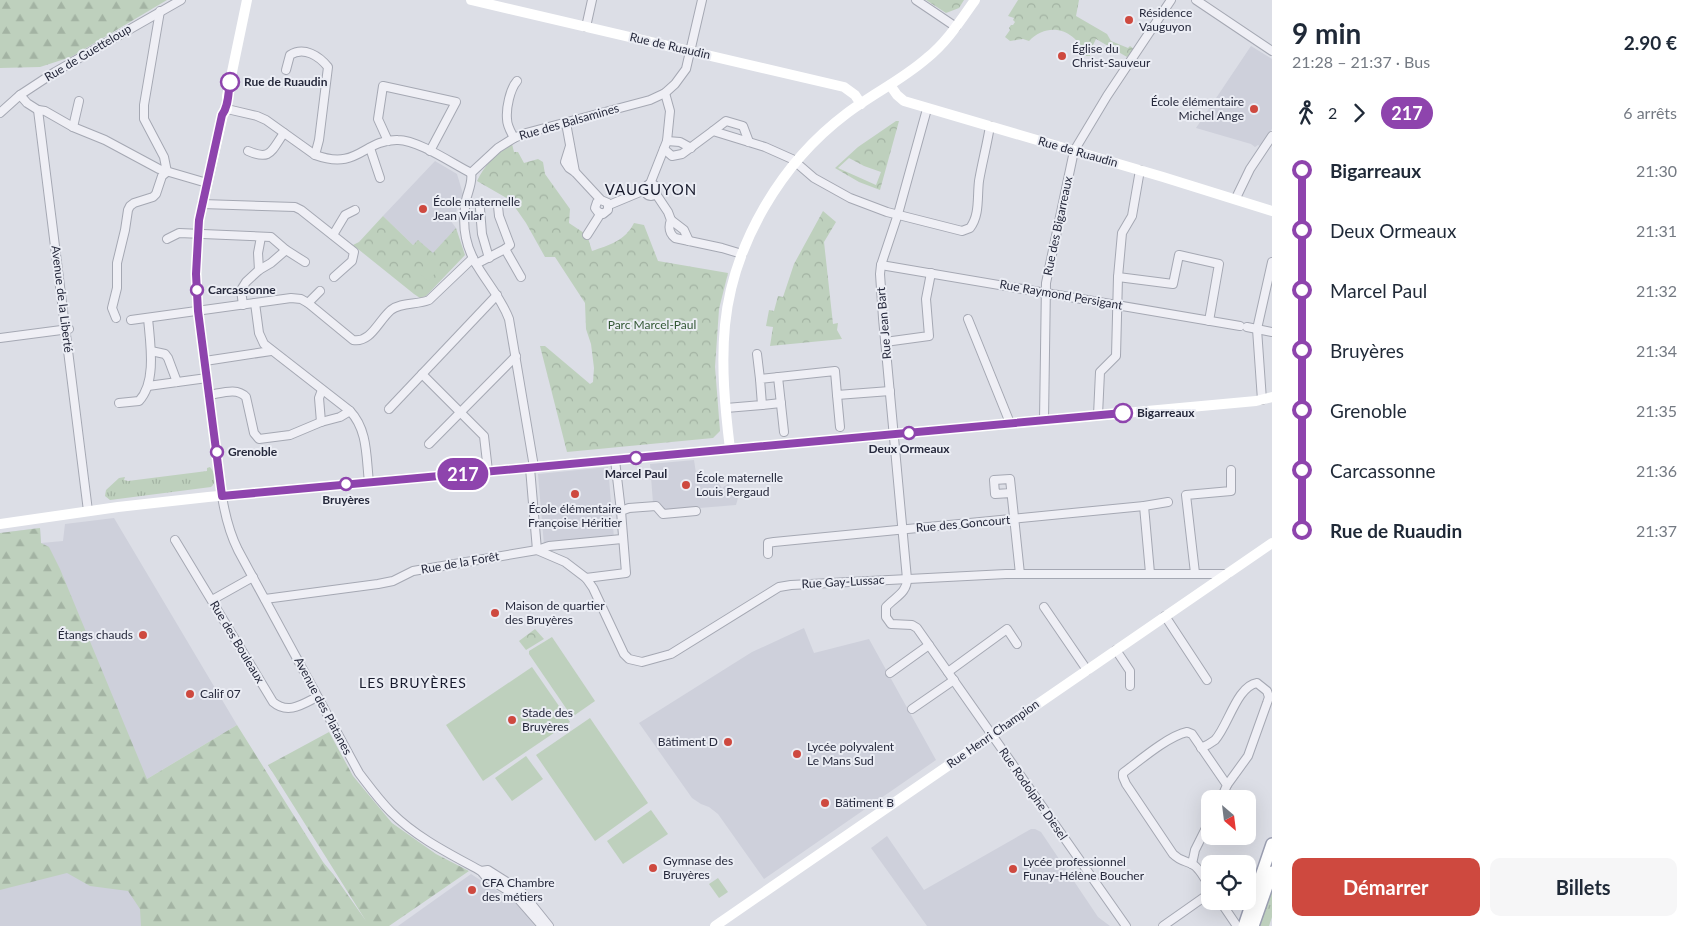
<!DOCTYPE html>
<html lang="fr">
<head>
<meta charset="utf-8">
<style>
  :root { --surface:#fff; --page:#f6f6f7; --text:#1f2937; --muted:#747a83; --accent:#ce493f }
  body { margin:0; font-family:Lato,sans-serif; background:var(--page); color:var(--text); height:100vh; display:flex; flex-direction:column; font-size:19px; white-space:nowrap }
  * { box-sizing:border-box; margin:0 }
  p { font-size:16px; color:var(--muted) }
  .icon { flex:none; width:28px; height:28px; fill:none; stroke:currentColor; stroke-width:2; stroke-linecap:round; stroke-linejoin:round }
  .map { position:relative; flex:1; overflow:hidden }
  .panel { display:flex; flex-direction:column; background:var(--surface); width:425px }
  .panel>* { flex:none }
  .badge { padding:0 10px; border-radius:16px; font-size:18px; line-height:32px }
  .needle { width:32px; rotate:152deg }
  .tools { position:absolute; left:1201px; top:790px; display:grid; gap:10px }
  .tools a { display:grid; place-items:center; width:55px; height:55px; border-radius:10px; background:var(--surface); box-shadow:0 5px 20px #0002; font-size:25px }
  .map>.badge { position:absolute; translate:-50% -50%; box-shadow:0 0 0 2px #fff }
  .legs { display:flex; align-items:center; gap:8px; height:55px; padding:0 20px; font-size:16px }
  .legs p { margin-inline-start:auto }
  .headline { display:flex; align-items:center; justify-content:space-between; height:85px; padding:0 20px }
  h1 { font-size:28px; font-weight:700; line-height:38px }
  .primary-button { display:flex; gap:10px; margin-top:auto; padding:10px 20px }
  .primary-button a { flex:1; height:58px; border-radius:10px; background:var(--accent); color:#fff; font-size:20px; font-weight:700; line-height:58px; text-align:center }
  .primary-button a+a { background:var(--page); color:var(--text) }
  ul { padding:0 20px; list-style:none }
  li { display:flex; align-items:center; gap:18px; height:60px; font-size:19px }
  li i { display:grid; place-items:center; width:8px; height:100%; margin:0 6px; background:currentColor }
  li i::after { content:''; width:12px; height:12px; margin:-6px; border:4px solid; border-radius:50%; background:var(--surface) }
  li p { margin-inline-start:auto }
  li:first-child i { background:linear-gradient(#0000 50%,currentColor 0) }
  li:last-child i { background:linear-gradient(currentColor 50%,#0000 0) }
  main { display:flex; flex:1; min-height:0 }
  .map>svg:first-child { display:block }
  .built { fill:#ced0db }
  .grass { fill:url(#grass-tufts) }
  .forest { fill:url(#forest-firs) }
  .park { fill:url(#park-crowns); fill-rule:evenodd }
  .garden { fill:#bed0bd }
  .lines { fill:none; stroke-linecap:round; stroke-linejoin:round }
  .street-casing { stroke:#a5a8b3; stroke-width:10 }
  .primary-casing { stroke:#9b9fb2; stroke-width:14 }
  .street { stroke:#efeff5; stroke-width:8 }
  .secondary { stroke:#fff; stroke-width:10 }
  .primary { stroke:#fff; stroke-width:11 }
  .line-1-casing { stroke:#fff; stroke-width:11 }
  .line-1 { stroke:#8e44ad; stroke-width:8 }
  .poi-dot { fill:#ce493f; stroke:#ebedf4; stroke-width:2 }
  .stop-1-dot { fill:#fff; stroke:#8e44ad; stroke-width:2.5 }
  .labels { text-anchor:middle; stroke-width:4; stroke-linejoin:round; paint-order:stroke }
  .poi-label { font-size:12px; fill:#26293c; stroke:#ebedf4; text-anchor:start }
  .street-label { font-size:12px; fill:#26293c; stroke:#ebedf4 }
  .stop-label { font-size:12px; font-weight:bold; fill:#26293c; stroke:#ebedf4; text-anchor:start }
  .park-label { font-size:12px; fill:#335835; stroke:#ebedf4 }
  .neighbourhood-label { font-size:14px; letter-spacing:1px; fill:#181b2d; stroke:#ebedf4 }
  .quarter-label { font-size:15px; letter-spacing:1px; fill:#181b2d; stroke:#ebedf4 }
</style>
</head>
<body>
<main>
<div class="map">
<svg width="1272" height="926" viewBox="0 0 1272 926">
  <defs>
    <pattern id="grass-tufts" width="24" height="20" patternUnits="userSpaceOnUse" patternTransform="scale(1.25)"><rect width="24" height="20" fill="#bed0bd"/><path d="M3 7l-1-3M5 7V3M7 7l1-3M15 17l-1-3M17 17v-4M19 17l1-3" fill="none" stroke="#a3b3a3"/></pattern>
    <pattern id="forest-firs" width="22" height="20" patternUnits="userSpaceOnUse" patternTransform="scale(1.25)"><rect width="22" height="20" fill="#bed0bd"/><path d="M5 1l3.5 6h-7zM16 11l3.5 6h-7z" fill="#a3b3a3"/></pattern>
    <pattern id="park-crowns" width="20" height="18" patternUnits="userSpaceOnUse" patternTransform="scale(1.25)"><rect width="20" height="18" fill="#bed0bd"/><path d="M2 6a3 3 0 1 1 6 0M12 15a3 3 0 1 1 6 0" fill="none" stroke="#a3b3a3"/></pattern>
  </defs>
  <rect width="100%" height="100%" fill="#dcdee6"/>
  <g class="built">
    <path d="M1251,46L1272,59V129L1260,146L1258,145L1255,147L1251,144L1196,128Z"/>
    <path d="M435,161L457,174L463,194L458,204L456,213L450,220L456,228L433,254L418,240L413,245L383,216Z"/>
    <path d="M694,460L697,480L715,478L722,488L728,484L738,498L736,505L663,511L660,509V503H653L650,464Z"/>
    <path d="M608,467L614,538L544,545L538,474Z"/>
    <path d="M114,518L237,725L147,779L333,874L369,926H0V533L40,528L41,543L63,541L65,524Z"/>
    <path d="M804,628L814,653L869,639L936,760L764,879L718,814L709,807L701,804L692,798L639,723L752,652Z"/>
    <path d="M1031,829H1035L1041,832L1098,917L1110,926H927L871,848L887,836L924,890Z"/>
    <path d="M471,874L519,905L535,926H398Z"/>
  </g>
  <g class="grass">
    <path d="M210,467C215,472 217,483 211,487L110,500L105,496L106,490L119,478L125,477L124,480L128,481L207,471V468Z"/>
    <path d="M1272,883V917L1269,926H1258Z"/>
  </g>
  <g class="forest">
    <path d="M0,0H167L71,57L40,67L0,68Z"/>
    <path d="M40,528L41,543L49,547L60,569L147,779L237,725L323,862L333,874L366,921L268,765L329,732L353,776L392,823L436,854L469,871L389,926H141L140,909L128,891L90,886L67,873L0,890V533Z"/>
  </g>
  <g class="park">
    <path d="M926,0H964L959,8L946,13Z"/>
    <path d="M1018,0H1079L1076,16L1107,34L1111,41L1128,48L1130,46L1134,49L1127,57L1096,39L1090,51V56H1085C1077,30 1049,20 1029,41L1023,39L1010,41L1005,37L1010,30L1009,28L1011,25H1013L1015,22L1013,20L1014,18L1008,16Z"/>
    <path d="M896,121H899L880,190L859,182L835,168L858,147ZM849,158L864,166L881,172L876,185L838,168Z"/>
    <path d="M512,144L514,152H518L524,163L538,159L543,162L545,174L570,209L569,223L587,235L592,251C609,245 625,241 634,223L644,225L658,261L728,273L719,309L715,367L720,431L713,438L567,452L540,346H545L590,384L593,382L594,368L591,344L586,329L585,303L555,257H545L526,223L510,200L477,181C485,164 496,154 512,144Z"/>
    <path d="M823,211L836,222L824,242L833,324L838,323L837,330L842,339L770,346L773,327L766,326L769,310L774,311L778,296L783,297L794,264Z"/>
    <path d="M383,216L413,245L418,240L433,253L456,228L465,255L426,296L420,298L414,294L353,245L359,242Z"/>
    <path d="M535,629L544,639L526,650L519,641Z"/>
  </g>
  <g class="garden">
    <path d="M433,259L441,267L428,281L420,274Z"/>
    <path d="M552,637L595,701L572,717L529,654V651Z"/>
    <path d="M532,667L570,722L483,781L446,725Z"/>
    <path d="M590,718L648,803L595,841L536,755Z"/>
    <path d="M526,756L543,779L512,801L495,778Z"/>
    <path d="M651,810L668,834L623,864L607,841Z"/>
    <path d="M718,878L728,892L719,898L709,884Z"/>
  </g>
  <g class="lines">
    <defs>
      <g id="street">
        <path d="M916,0L956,27"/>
        <path d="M1196,0L1272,51"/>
        <path d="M586,27L592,0"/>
        <path d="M286,70L290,55C304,46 319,56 328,67L319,140L315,155"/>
        <path d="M20,95L27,103L38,110L45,111L73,127L105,140L159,169L207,183"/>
        <path d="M227,109L257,116L266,120L315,155C359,171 363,139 398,140C418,140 453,164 471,173"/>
        <path d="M927,109L898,214L881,265L880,274L883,318L907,579C907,593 895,597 886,607V617L891,624L912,625L917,628L1126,926"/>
        <path d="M38,110L88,511"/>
        <path d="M0,113L20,95L55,72L181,0"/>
        <path d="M566,123L575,172"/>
        <path d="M73,127L79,101"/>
        <path d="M713,131L726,121L743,126L749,142"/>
        <path d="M514,138C511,132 507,126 507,119C506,108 510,89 517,81"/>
        <path d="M388,141L378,119L383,86L456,102L430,151"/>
        <path d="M667,141L680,142L691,148"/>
        <path d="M570,146L565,162L569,168L575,172L601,200L608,203V210L603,214L598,212L595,208L597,202L601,200"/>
        <path d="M370,148L380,178"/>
        <path d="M664,149L672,156L682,154L713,131L765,147L792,159L814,178L850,198L887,212L962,231L970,228C980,215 977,197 979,181C982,163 987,145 990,126"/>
        <path d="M248,151C271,161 271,151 284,133"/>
        <path d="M471,173L498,148L514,138L526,133L650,100L665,93L675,84L686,69L702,0"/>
        <path d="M471,173C473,182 468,191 466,200C464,212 463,225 466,238C472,269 498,289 509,319L534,467"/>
        <circle cx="651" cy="190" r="6"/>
        <path d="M650,184L667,141L670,111L665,93"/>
        <path d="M656,194L668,212L671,220C668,228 669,233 675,238L722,248L742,254"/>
        <path d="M1236,198L1250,169L1272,136"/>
        <path d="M202,204L295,207L301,210L354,252L352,261L334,277"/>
        <path d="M609,205L645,190"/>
        <path d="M498,206L499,216L510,245L505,249L521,277"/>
        <path d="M480,209L482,234L489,258"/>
        <path d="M671,220L684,230L689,241"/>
        <path d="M333,235L345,215L355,210"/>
        <path d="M587,235L601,213"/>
        <path d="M167,239L179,233L271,237L286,250L305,262"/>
        <path d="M476,264L505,249"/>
        <path d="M881,265L1240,326"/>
        <path d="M259,270L258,253L261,237"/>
        <path d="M1118,277L1173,284L1179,255L1219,264L1209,321"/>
        <path d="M255,303L259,333L264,344L350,411C368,430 366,457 369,482"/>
        <path d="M308,303L320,291"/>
        <path d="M243,305L241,290L246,282L259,270L271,263L286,250"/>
        <path d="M116,318L112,308L117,288V263L125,230L128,210L130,206L134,203L153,197L156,194L162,176L167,172L164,157L144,119V105L160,11"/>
        <path d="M968,319L1010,423"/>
        <path d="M131,320L291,298L301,299L308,303L353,340C371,343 378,321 391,310C401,302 417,305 429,300L473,258"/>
        <path d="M1247,327L1272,332"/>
        <path d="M0,338L69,329"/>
        <path d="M885,342L929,336L926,299L931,273"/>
        <path d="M151,351L165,354L168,358L177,382"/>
        <path d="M757,354L760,379"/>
        <path d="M205,361L271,351"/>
        <path d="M422,374L484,436L488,471"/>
        <path d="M778,377L784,432"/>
        <path d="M148,386L207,378"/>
        <path d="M209,395C222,393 237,387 246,397L254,433L259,439L290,435L321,422L340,417L350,411"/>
        <path d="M837,395L840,427"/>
        <path d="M1262,400L1257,329L1272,262"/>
        <path d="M119,403L139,401C157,382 150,342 148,318"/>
        <path d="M762,405L781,403"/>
        <path d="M726,408L762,405L760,379L835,371L837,395L890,391"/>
        <path d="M389,409L497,295"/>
        <path d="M1098,415L1100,372L1116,356L1118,277L1122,233L1132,216L1140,170"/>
        <path d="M1044,420L1046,283L1074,151L1107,96L1171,0"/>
        <path d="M321,422L319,398L322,390"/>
        <path d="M429,444L516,356"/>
        <path d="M615,460L621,511"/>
        <path d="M530,468L537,550"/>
        <path d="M1011,493L995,494L994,480L1010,479L1020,574"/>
        <path d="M222,496C225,515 229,532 238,550L359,773C369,786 379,800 391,812C417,838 450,854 481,871L486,877L515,895L542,926"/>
        <path d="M1144,506L1150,573"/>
        <path d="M175,540L273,702C288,715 303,704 317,697"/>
        <path d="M537,550L565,562L586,578L593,588L624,654L629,659L642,662L671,654L779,587L791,585L1006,574H1227"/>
        <path d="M768,554V543L774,542L1144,506L1168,502"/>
        <path d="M1195,573L1186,495L1231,491V470"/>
        <path d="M586,578L626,573L621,511L629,508L656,506L663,514L696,511"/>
        <path d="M265,599L378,584L393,581L413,571L537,550L549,546L622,539"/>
        <path d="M212,600L253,577"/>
        <path d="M1044,607L1087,670"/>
        <path d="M1165,616L1207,680"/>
        <path d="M1116,650L1130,671V686"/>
        <path d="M948,672L1007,629L1017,644"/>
        <path d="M890,673L929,645"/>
        <path d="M912,709L954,680"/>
        <path d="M1201,748C1206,746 1211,743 1215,740C1228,726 1237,686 1257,683L1267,691L1269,697L1267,703L1248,756L1227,785"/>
        <path d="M1192,864L1195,850L1210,820"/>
        <path d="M481,871L488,870L521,891L549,926"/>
        <path d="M1210,886C1205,880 1201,871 1195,866C1187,860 1182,863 1173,854L1126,784L1123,777V773C1139,761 1168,736 1187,732L1192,734L1227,785L1221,799"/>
        <path d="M1220,901L1237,926"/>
        <path d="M1163,926L1210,893"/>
      </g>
      <g id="primary">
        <path d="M1244,926L1272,844"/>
        <path d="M1253,926L1272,872"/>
      </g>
    </defs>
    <use href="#street" class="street-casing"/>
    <use href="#primary" class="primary-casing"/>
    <use href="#street" class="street"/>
    <g class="secondary">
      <path d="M471,0L844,87L855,95L861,104"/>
      <path d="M890,85L897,95L904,101L1163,177L1272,211"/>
      <path d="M730,449C725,408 721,366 725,325C733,244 781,163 846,114C872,94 902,80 927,58C947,42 960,21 975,0"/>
      <path d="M222,496L198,311L196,273L199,220L223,115L227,109V96L247,0"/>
      <path d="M0,524L118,507L208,497L1256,401L1272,397"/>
      <path d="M715,926L1272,543"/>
    </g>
    <use href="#primary" class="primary"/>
  </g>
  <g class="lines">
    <defs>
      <path id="line-1" d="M230,82C228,93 229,106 222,115L199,220L196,274L198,311L222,496L1123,413"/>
    </defs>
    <use href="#line-1" class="line-1-casing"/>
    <use href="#line-1" class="line-1"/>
  </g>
  <g class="poi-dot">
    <circle cx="1129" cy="20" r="5"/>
    <circle cx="1062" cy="56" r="5"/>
    <circle cx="1254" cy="109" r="5"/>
    <circle cx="423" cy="209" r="5"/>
    <circle cx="686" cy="485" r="5"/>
    <circle cx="575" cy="494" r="5"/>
    <circle cx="495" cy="613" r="5"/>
    <circle cx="143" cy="635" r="5"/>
    <circle cx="190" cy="694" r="5"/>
    <circle cx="512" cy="720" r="5"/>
    <circle cx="728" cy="742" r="5"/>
    <circle cx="797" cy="754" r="5"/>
    <circle cx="825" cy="803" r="5"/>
    <circle cx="653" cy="868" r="5"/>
    <circle cx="1013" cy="869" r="5"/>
    <circle cx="472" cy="890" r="5"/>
  </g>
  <g class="stop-1-dot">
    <circle cx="230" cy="82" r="9"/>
    <circle cx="197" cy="290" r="6"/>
    <circle cx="1123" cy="413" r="9"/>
    <circle cx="909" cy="433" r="6"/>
    <circle cx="217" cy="452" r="6"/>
    <circle cx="636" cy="458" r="6"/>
    <circle cx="346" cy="484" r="6"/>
  </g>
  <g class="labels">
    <g class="poi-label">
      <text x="1139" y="17">Résidence<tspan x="1139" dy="14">Vauguyon</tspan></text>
      <text x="1072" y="53">Église du<tspan x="1072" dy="14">Christ-Sauveur</tspan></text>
      <text x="1244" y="106" text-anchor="end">École élémentaire<tspan x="1244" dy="14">Michel Ange</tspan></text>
      <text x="433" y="206">École maternelle<tspan x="433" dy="14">Jean Vilar</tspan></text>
      <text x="696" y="482">École maternelle<tspan x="696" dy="14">Louis Pergaud</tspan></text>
      <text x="575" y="513" text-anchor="middle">École élémentaire<tspan x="575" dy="14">Françoise Héritier</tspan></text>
      <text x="505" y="610">Maison de quartier<tspan x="505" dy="14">des Bruyères</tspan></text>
      <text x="133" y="639" text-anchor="end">Étangs chauds</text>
      <text x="200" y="698">Calif 07</text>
      <text x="522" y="717">Stade des<tspan x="522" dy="14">Bruyères</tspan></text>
      <text x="718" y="746" text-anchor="end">Bâtiment D</text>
      <text x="807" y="751">Lycée polyvalent<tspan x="807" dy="14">Le Mans Sud</tspan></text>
      <text x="835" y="807">Bâtiment B</text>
      <text x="663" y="865">Gymnase des<tspan x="663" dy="14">Bruyères</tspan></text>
      <text x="1023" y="866">Lycée professionnel<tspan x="1023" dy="14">Funay-Hélène Boucher</tspan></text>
      <text x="482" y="887">CFA Chambre<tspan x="482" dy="14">des métiers</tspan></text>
    </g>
    <g class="street-label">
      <text transform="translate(670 46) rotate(13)" y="4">Rue de Ruaudin</text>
      <text transform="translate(88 53) rotate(-31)" y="4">Rue de Guetteloup</text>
      <text transform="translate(569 122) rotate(-16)" y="4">Rue des Balsamines</text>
      <text transform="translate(1078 152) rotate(16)" y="4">Rue de Ruaudin</text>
      <text transform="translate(1058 226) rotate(-78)" y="4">Rue des Bigarreaux</text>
      <text transform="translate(1061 295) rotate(10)" y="4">Rue Raymond Persigant</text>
      <text transform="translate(62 299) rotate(83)" y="4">Avenue de la Liberté</text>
      <text transform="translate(884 323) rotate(-95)" y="4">Rue Jean Bart</text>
      <text transform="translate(963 524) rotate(-5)" y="4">Rue des Goncourt</text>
      <text transform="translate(460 563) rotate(-10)" y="4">Rue de la Forêt</text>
      <text transform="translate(843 582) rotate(-3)" y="4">Rue Gay-Lussac</text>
      <text transform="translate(237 642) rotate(59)" y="4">Rue des Bouleaux</text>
      <text transform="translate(323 706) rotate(62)" y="4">Avenue des Platanes</text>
      <text transform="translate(993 734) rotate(-35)" y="4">Rue Henri Champion</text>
      <text transform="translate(1033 794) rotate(55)" y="4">Rue Rodolphe Diesel</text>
    </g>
    <g class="stop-label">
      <text x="244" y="86">Rue de Ruaudin</text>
      <text x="208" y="294">Carcassonne</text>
      <text x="1137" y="417">Bigarreaux</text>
      <text x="909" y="453" text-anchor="middle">Deux Ormeaux</text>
      <text x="228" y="456">Grenoble</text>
      <text x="636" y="478" text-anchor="middle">Marcel Paul</text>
      <text x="346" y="504" text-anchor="middle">Bruyères</text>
    </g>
    <g class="park-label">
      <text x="652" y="329">Parc Marcel-Paul</text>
    </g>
    <g class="neighbourhood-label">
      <text x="413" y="688">LES BRUYÈRES</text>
    </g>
    <g class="quarter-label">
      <text x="651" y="195">VAUGUYON</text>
    </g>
  </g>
</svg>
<div class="tools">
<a><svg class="needle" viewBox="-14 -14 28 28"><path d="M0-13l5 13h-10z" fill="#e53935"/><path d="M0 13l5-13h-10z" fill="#747a83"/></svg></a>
<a><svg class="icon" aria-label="locate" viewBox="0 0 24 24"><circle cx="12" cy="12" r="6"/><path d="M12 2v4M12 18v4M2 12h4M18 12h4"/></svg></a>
</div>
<b class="badge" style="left:463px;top:474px;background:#8e44ad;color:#fff">217</b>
</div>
<section class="panel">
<div class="headline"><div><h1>9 min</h1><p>21:28 – 21:37 · Bus</p></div><b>2.90 €</b></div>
<div class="legs"><svg class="icon" aria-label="walk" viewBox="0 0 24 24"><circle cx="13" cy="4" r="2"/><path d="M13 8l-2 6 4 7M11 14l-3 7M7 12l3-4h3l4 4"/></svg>2<svg class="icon" aria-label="forward" viewBox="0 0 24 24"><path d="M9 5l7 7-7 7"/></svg><b class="badge" style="background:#8e44ad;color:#fff">217</b><p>6 arrêts</p></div>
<ul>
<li><i style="color:#8e44ad"></i><b>Bigarreaux</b><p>21:30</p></li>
<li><i style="color:#8e44ad"></i><span>Deux Ormeaux</span><p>21:31</p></li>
<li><i style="color:#8e44ad"></i><span>Marcel Paul</span><p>21:32</p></li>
<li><i style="color:#8e44ad"></i><span>Bruyères</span><p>21:34</p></li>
<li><i style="color:#8e44ad"></i><span>Grenoble</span><p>21:35</p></li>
<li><i style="color:#8e44ad"></i><span>Carcassonne</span><p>21:36</p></li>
<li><i style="color:#8e44ad"></i><b>Rue de Ruaudin</b><p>21:37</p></li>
</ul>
<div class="primary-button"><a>Démarrer</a><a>Billets</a></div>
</section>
</main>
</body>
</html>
